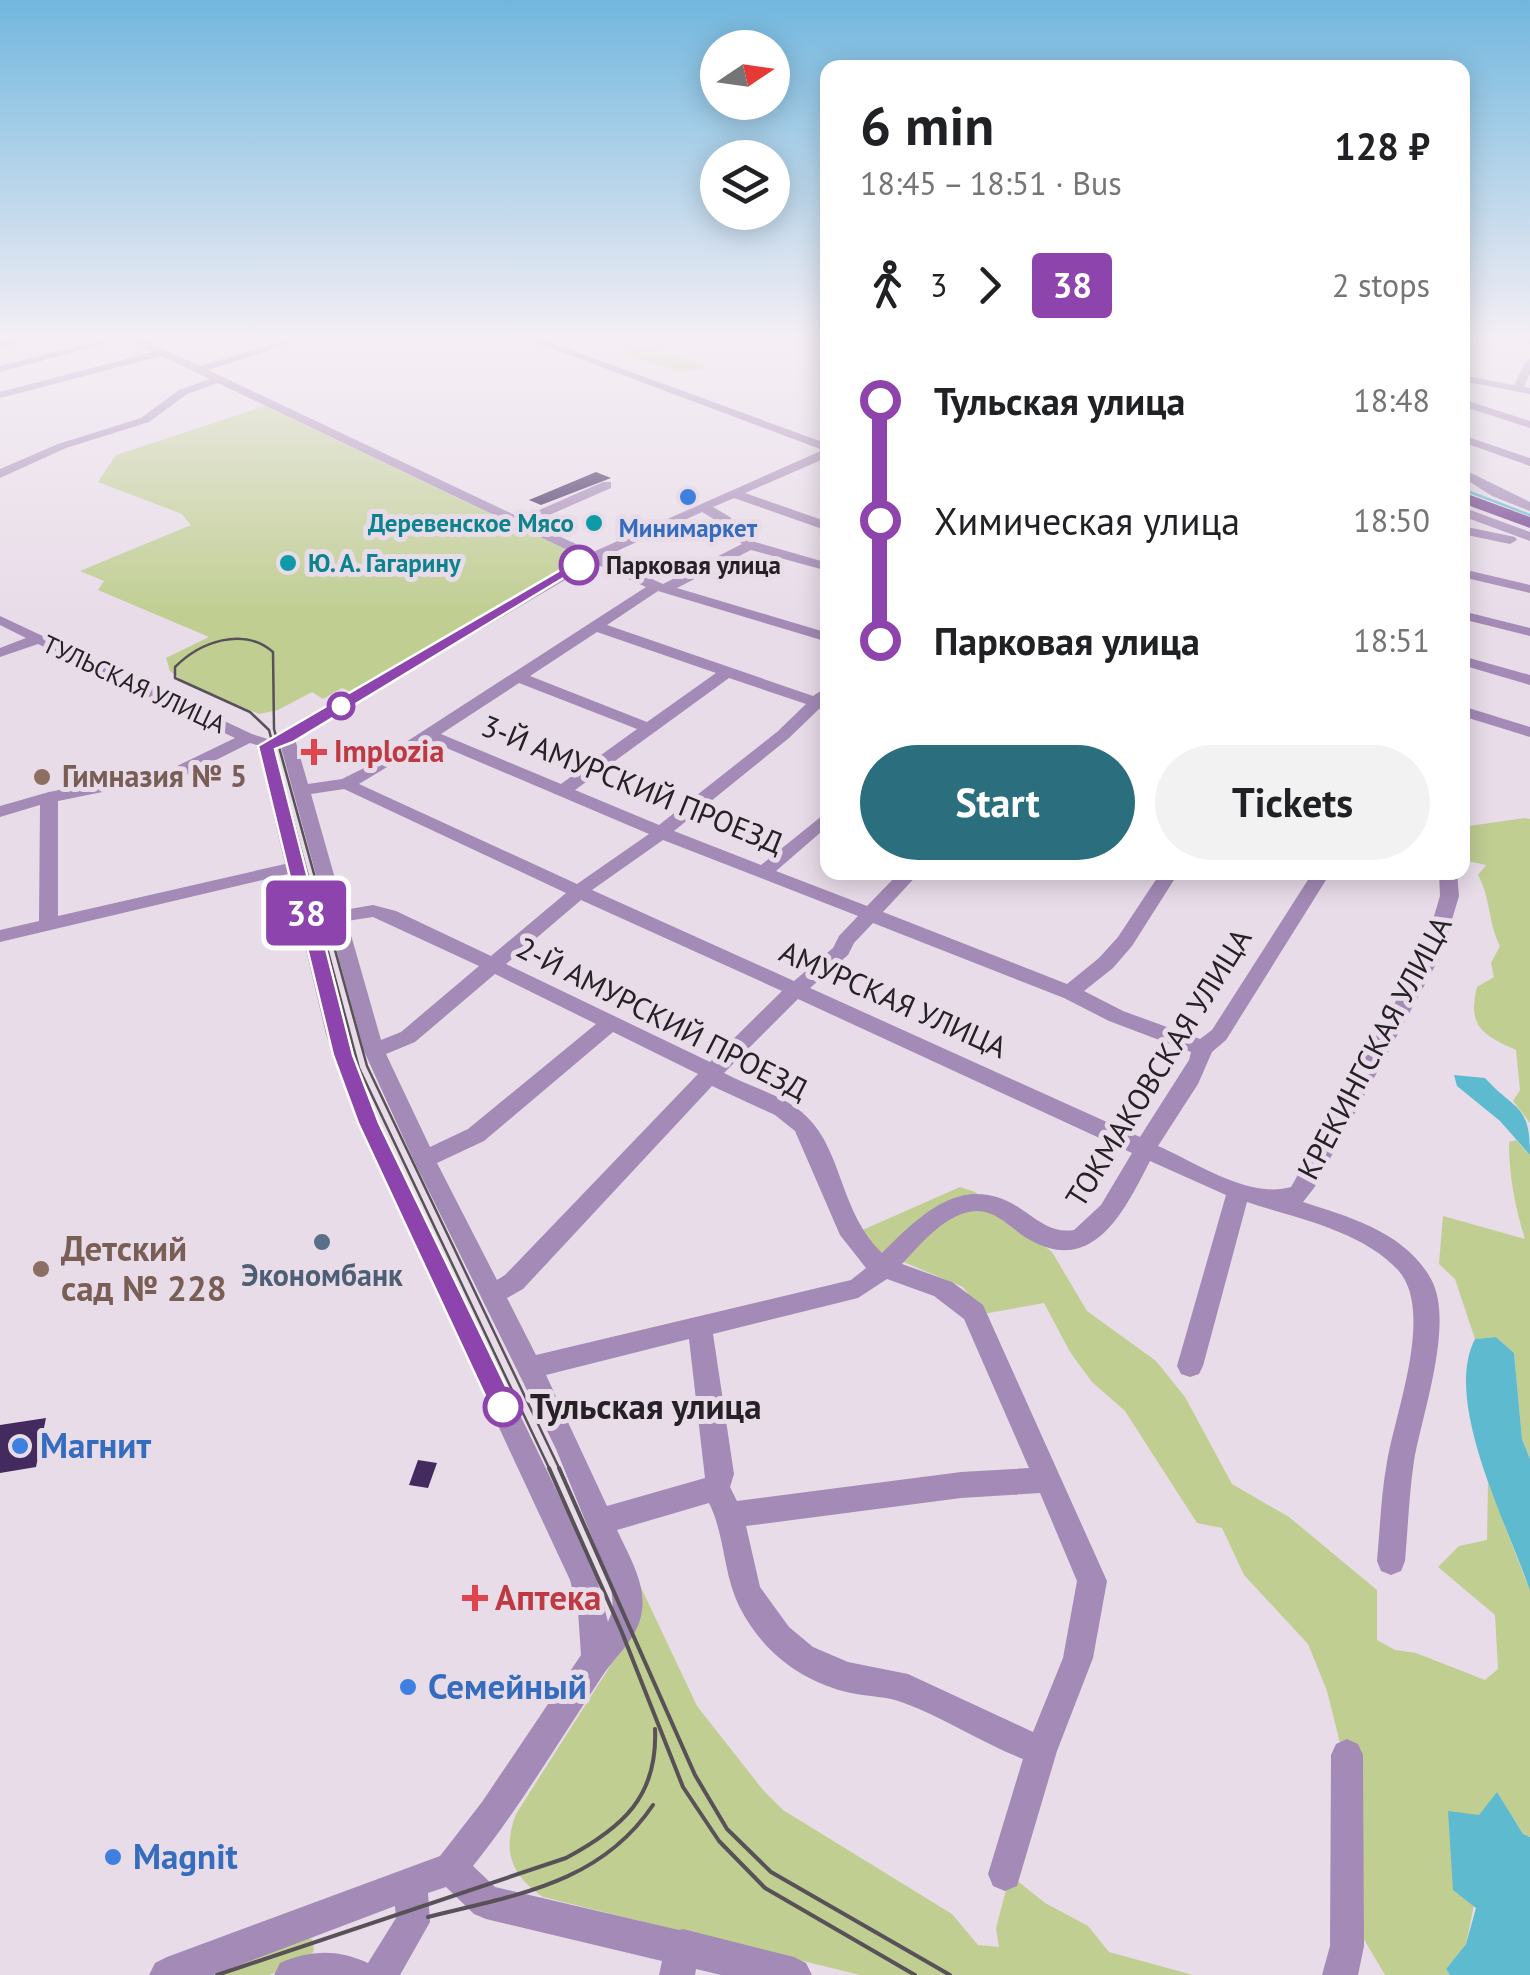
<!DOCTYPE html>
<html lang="en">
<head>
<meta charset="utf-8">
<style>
  :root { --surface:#fff; --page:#f2f2f2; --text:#202124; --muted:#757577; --accent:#2b6f7f }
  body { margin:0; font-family:"PT Sans",sans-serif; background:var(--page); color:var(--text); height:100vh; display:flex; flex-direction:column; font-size:38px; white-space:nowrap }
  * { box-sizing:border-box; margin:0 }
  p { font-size:32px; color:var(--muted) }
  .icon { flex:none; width:55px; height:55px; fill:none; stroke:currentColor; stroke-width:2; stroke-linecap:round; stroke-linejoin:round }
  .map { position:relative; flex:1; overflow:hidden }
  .panel { position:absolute; left:820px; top:60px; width:650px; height:820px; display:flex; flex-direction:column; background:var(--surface); border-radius:20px; box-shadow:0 5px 25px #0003 }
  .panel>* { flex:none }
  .badge { padding:0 20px; border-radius:8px; font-size:35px; line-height:65px }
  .needle { width:65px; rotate:77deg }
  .tools { position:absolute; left:700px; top:30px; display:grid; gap:20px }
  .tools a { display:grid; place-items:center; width:90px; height:90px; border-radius:50%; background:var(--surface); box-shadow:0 5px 25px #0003; font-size:50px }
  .map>.badge { position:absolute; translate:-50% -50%; box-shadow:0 0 0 5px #fff }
  .legs { display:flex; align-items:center; gap:15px; height:110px; padding:0 40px; font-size:32px }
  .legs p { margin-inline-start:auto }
  .headline { display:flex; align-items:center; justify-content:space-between; height:170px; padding:0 40px }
  h1 { font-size:55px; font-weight:700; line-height:75px }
  .cta { display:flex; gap:20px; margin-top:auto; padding:20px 40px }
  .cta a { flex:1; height:115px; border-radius:60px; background:var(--accent); color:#fff; font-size:40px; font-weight:700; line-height:115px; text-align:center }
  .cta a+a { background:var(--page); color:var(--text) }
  ul { padding:0 40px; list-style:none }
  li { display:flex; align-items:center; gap:35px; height:120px; font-size:38px }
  li i { display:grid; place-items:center; width:15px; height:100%; margin:0 12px; background:currentColor }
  li i::after { content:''; width:25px; height:25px; margin:-12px; border:8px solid; border-radius:50%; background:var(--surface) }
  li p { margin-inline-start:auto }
  li:first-child i { background:linear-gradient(#0000 50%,currentColor 0) }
  li:last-child i { background:linear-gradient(currentColor 50%,#0000 0) }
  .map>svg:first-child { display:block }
  .green { fill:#c0ce92 }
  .water { fill:#5ebbcf }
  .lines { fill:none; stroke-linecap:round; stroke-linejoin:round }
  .stream { stroke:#5ebbcf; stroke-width:2.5 }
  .building { fill:#432b60 }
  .minor { fill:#a48ab6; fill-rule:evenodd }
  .major { fill:#71408e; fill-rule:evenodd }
  .tram-far1 { stroke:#585158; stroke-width:2.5 }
  .tram { stroke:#585158; stroke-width:4 }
  .line-1 { fill:#8e44ad; stroke:#fff; stroke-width:2.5 }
  .shop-dot { fill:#3f7fe0; stroke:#e8dce8; stroke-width:4 }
  .culture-dot { fill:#0f9aa8; stroke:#e8dce8; stroke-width:4 }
  .stop-1-dot { fill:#fff; stroke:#8e44ad; stroke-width:5 }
  .health-dot { fill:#e0444e; stroke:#e8dce8; stroke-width:4 }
  .education-dot { fill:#8d6e63; stroke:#e8dce8; stroke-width:4 }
  .service-dot { fill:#5c6f8a; stroke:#e8dce8; stroke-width:4 }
  .labels { text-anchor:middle; stroke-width:10; stroke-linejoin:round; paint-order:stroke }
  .far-culture-label { font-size:25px; font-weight:bold; fill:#0d838f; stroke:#e8dce8; text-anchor:end }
  .far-shop-label { font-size:25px; font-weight:bold; fill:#366cbe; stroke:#e8dce8 }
  .far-stop-label { font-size:25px; font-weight:bold; fill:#262126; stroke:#e8dce8; text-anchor:start }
  .far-street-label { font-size:25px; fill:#262126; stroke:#e8dce8 }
  .health-label { font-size:30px; font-weight:bold; fill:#be3a42; stroke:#e8dce8; text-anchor:start }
  .education-label { font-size:30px; font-weight:bold; fill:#785e54; stroke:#e8dce8; text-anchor:start }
  .street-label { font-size:30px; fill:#262126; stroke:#e8dce8 }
  .service-label { font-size:30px; font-weight:bold; fill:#4e5e75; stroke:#e8dce8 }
  .near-education-label { font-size:35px; font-weight:bold; fill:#785e54; stroke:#e8dce8; text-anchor:start }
  .near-stop-label { font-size:35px; font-weight:bold; fill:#262126; stroke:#e8dce8; text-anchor:start }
  .near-shop-label { font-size:35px; font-weight:bold; fill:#366cbe; stroke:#e8dce8; text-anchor:start }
  .near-health-label { font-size:35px; font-weight:bold; fill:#be3a42; stroke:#e8dce8; text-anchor:start }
</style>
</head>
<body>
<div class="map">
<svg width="1530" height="1975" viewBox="0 0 1530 1975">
  <rect width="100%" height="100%" fill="#e8dce8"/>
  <g class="green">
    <path d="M634,348H651L703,364L705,368L682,373L626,355Z"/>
    <path d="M265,406L571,552L576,559L353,693L342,688L323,699L312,692L278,710L259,714L183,681L170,671L166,658L209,637L98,590L104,581L80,571L191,525L182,514L98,482L116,455Z"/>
    <path d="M1525,818L1530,819V1123L1513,1101L1520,1090L1516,1050C1483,1035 1467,1027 1477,987L1494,977L1491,963L1500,946C1488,923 1491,899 1478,875L1486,865L1463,860L1462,827Z"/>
    <path d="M1516,1140L1530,1155V1459L1522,1439L1514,1353L1496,1337L1475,1339L1455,1279L1439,1264L1443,1216L1525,1239C1515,1207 1509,1176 1509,1142Z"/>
    <path d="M960,1187L975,1192L1052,1252L1087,1311L1156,1361L1185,1397L1232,1484L1289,1517L1377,1590V1640L1395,1650L1416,1653L1485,1680L1498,1669L1495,1615L1438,1567L1459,1546L1487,1540L1488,1483L1530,1591V1837L1523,1834L1497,1793L1466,1944L1446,1969L1450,1975H1385L1356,1926L1340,1743L1327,1691L1308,1644L1244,1575L1222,1528L1197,1523L1125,1411L1092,1382L1070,1352L1044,1303L983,1314L963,1287L880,1252L858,1232Z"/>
    <path d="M637,1579L697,1706L763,1790L783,1810L952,1914L978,1945L999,1947L996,1928L1010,1875L1045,1903L1088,1926L1109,1952L1193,1975H860L543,1897C511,1875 502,1851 516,1814L623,1646Z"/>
    <path d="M298,1938L312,1939L314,1950L308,1961L269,1975H197Z"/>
  </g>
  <g class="water">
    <path d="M1454,1075L1485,1078C1515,1111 1530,1103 1530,1155L1500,1121L1457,1086Z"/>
    <path d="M1496,1337L1514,1353L1522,1439L1530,1459V1591C1509,1527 1442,1402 1475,1339Z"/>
    <path d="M1497,1792L1523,1834L1530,1837V1975H1450L1446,1969L1466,1944L1476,1908L1453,1890L1448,1811L1479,1815Z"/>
  </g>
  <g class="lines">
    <path class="stream" d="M1462,489L1530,515"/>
  </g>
  <g class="building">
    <path d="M596,472L611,478L541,505L529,500Z"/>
    <path d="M46,1418L36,1467L0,1473V1425Z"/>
    <path d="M418,1460L437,1463L428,1488L409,1485Z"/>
  </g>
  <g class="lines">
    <g class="minor">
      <path d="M18,338H34L0,348V342Z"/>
      <path d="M110,338H126L0,372V366Z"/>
      <path d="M127,338H140L200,366L294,338H309L208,370L521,518L603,482H611V488L531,523L593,552L823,450L524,338H538L828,444V457L745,493L828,522V531L734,498L713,507L730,517L755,542L828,563V571L751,550L677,588L828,633V642L658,591L607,625L813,696L828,686V709H819L789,738L674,831L761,865L828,811V826L776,871L867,906L900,872H920L883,912L1067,984L1099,958L1118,937L1161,872H1179L1132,946L1113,968L1084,991L1123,1011L1200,1039L1212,1030L1313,872H1331L1226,1040L1212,1052L1198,1084L1158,1146C1197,1163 1249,1199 1291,1187L1423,953L1440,896L1439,872H1457L1459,896L1442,953L1314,1188L1303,1202C1350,1217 1406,1233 1431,1279C1455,1322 1422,1414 1414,1461C1409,1494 1408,1528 1405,1561L1401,1571L1391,1575L1381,1571L1377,1561C1380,1528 1381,1495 1387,1462C1395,1413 1435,1311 1398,1270C1361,1230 1295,1218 1247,1202L1203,1366L1199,1374L1190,1377L1181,1374L1177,1366L1226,1195L1150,1161C1124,1212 1092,1279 1025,1237C1010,1227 996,1211 977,1211C946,1212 921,1244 902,1264L952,1282L983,1305L1107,1581L1093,1658L1057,1751L1017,1886L1005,1891L993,1886L988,1874L1023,1759C982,1743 945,1718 904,1703C887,1696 869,1697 851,1693C802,1682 762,1652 739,1606C723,1573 725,1535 709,1503L617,1530C628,1554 646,1583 642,1610C639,1637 618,1653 603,1675C560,1739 521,1806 473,1866L495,1887L679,1930L683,1929L794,1957L806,1963L812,1975H721L696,1969L695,1975H659L662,1961L486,1919L474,1914L446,1887L428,1893L430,1922L400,1975H274L280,1963C311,1950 337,1949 368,1963L396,1918L395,1906L213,1975H149L155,1963L167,1957L440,1856L482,1802L581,1655L578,1611L570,1580L357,1123L326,1034L288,874L0,942V930L39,921L40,805L0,817V806L49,792L175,767L235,738L38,644L0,657V648L26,638L0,625V616L252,734L271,740L584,558L218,383L187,394L149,422L66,448L0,478V469L58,444L141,418L179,390L210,379L161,356L0,398V392L153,352ZM702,512L720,523L742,544L663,584L604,557ZM594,563L646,587L372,764L342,779L308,784L295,739ZM597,632L716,673L647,722L530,676ZM729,678L806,704L777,732L659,825L575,790ZM519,683L637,729L561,784L441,734ZM430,741L649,834L577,884L359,784ZM250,743L257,745L285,864L58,916V801L186,775ZM274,747H281L364,1051L413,1159L556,1449L611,1584L613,1609L608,1622L594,1568L379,1123L346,1034ZM344,789L566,893L491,956L396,911L373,905L344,910L311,794ZM663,840L858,916L839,936L833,948L794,981L592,890ZM581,900L782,991L710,1062L506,964ZM373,917L479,966L401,1032L381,1040L347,921ZM873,923L1064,998L1109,1021L1191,1052L1189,1060L1140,1137L810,988L848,955L854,943ZM495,974L596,1024L468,1129L430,1147L386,1054L415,1042ZM798,999L1132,1153L1101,1205L1074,1230C1054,1233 1041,1223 1024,1211C966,1170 924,1211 882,1253C840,1213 843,1152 807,1117C786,1095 751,1088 724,1073ZM613,1032L698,1074L505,1275L497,1280L437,1163L484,1141ZM712,1086L775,1115L795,1131L840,1235L866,1268L851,1280L536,1355L507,1298L523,1289ZM887,1279L934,1296L964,1319L1029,1468L961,1472L737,1501L730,1487L734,1474L713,1334L858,1298ZM689,1339L705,1478L607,1506L546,1375ZM1040,1493L1077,1581L1063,1658L1033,1732L908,1674L848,1662L813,1647L789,1627L760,1587L746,1526L961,1498Z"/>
      <path d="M1509,338H1530V344L1510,340Z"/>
      <path d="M1530,359V373L1524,387L1530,388V394L1462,381V375L1514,385L1525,362Z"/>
      <path d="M1462,399L1530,421V428L1462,406Z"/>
      <path d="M1462,435L1530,458V466L1462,442Z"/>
      <path d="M1471,473L1530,502V511L1492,496L1467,480L1465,477Z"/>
      <path d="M1462,507L1530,532V541L1462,516Z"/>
      <path d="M1462,526L1515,537L1517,540L1510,544L1462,534Z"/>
      <path d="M1462,569L1530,585V593L1462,577Z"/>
      <path d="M1462,611L1530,628V636L1462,619Z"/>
      <path d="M1462,656L1530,675V685L1462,665Z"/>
      <path d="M1462,706L1530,727V737L1462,716Z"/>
      <path d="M1347,1739L1358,1744L1363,1755L1364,1946L1358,1975H1322L1330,1946L1331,1755L1336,1744Z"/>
    </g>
    <path class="major" d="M1462,492L1530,517V528L1462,503Z"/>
    <path class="tram-far1" d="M550,1470L359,1068L269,730L250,712L175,678V667C200,642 243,626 273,652L274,729L367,1066L560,1470"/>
    <g class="tram">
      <path d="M549,1468L621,1630L683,1787L719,1841L765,1888L915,1975"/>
      <path d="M559,1468L695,1775L727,1829L771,1872L950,1975"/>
      <path d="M428,1917C515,1895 600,1884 653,1805"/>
      <path d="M217,1975L566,1858C622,1828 658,1797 655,1729"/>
    </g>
  </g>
  <linearGradient id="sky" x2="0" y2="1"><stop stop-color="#71b7de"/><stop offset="0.55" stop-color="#f5eff5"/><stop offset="1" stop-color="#f5eff5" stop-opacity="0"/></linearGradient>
  <rect width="1530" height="614" fill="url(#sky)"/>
  <path class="line-1" d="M574,562L585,565L293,742L275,749L353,1055L379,1123L516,1407L512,1415L503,1418L494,1415L358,1123L333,1055L258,746Z"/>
  <g class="shop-dot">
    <circle cx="688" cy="497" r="10"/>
    <circle cx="20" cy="1446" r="10"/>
    <circle cx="408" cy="1687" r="10"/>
    <circle cx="113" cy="1857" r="10"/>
  </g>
  <g class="culture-dot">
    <circle cx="594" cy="523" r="10"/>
    <circle cx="288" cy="563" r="10"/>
  </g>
  <g class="stop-1-dot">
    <circle cx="579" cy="565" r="18"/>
    <circle cx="341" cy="706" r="12"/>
    <circle cx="503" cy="1407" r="18"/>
  </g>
  <g class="health-dot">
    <path d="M309 737h10v10h10v10h-10v10h-10v-10h-10v-10h10z"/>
    <path d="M470 1583h10v10h10v10h-10v10h-10v-10h-10v-10h10z"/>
  </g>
  <g class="education-dot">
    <circle cx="42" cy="777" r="10"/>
    <circle cx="41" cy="1269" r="10"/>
  </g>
  <circle class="service-dot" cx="322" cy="1242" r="10"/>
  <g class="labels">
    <g class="far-culture-label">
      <text x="574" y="532">Деревенское Мясо</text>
      <text x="308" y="572" text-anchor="start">Ю. А. Гагарину</text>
    </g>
    <g class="far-shop-label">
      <text x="688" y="537">Минимаркет</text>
    </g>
    <g class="far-stop-label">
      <text x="606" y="574">Парковая улица</text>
    </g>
    <g class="far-street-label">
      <text transform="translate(134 684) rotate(25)" y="9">ТУЛЬСКАЯ УЛИЦА</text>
    </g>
    <g class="health-label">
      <text x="334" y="762">Implozia</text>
    </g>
    <g class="education-label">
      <text x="62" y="787">Гимназия № 5</text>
    </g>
    <g class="street-label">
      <text transform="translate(632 785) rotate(22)" y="10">3-Й АМУРСКИЙ ПРОЕЗД</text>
      <text transform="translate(893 1000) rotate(24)" y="10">АМУРСКАЯ УЛИЦА</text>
      <text transform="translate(662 1019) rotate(27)" y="10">2-Й АМУРСКИЙ ПРОЕЗД</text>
      <text transform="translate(1375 1048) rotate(-62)" y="10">КРЕКИНГСКАЯ УЛИЦА</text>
      <text transform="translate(1159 1068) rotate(-58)" y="10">ТОКМАКОВСКАЯ УЛИЦА</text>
    </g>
    <g class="service-label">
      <text x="322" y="1286">Экономбанк</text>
    </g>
    <g class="near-education-label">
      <text x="61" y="1261">Детский<tspan x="61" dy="40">сад № 228</tspan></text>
    </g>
    <g class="near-stop-label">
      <text x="530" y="1419">Тульская улица</text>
    </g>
    <g class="near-shop-label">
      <text x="40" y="1458">Магнит</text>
      <text x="428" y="1699">Семейный</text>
      <text x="133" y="1869">Magnit</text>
    </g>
    <g class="near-health-label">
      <text x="495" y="1610">Аптека</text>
    </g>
  </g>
</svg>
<div class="tools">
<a><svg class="needle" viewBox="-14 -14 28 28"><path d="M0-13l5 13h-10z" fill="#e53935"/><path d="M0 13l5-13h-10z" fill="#757577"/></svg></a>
<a><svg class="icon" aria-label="layers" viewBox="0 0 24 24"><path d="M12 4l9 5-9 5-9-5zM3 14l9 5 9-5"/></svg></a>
</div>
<b class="badge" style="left:306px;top:913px;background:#8e44ad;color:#fff">38</b>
<section class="panel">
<div class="headline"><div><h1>6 min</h1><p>18:45 – 18:51 · Bus</p></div><b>128 ₽</b></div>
<div class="legs"><svg class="icon" aria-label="walk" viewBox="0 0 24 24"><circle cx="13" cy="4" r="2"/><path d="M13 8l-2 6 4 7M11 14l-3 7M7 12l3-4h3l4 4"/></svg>3<svg class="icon" aria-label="forward" viewBox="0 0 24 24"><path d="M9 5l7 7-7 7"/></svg><b class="badge" style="background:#8e44ad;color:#fff">38</b><p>2 stops</p></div>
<ul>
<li><i style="color:#8e44ad"></i><b>Тульская улица</b><p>18:48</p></li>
<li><i style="color:#8e44ad"></i><span>Химическая улица</span><p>18:50</p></li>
<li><i style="color:#8e44ad"></i><b>Парковая улица</b><p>18:51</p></li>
</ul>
<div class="cta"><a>Start</a><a>Tickets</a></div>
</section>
</div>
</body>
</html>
